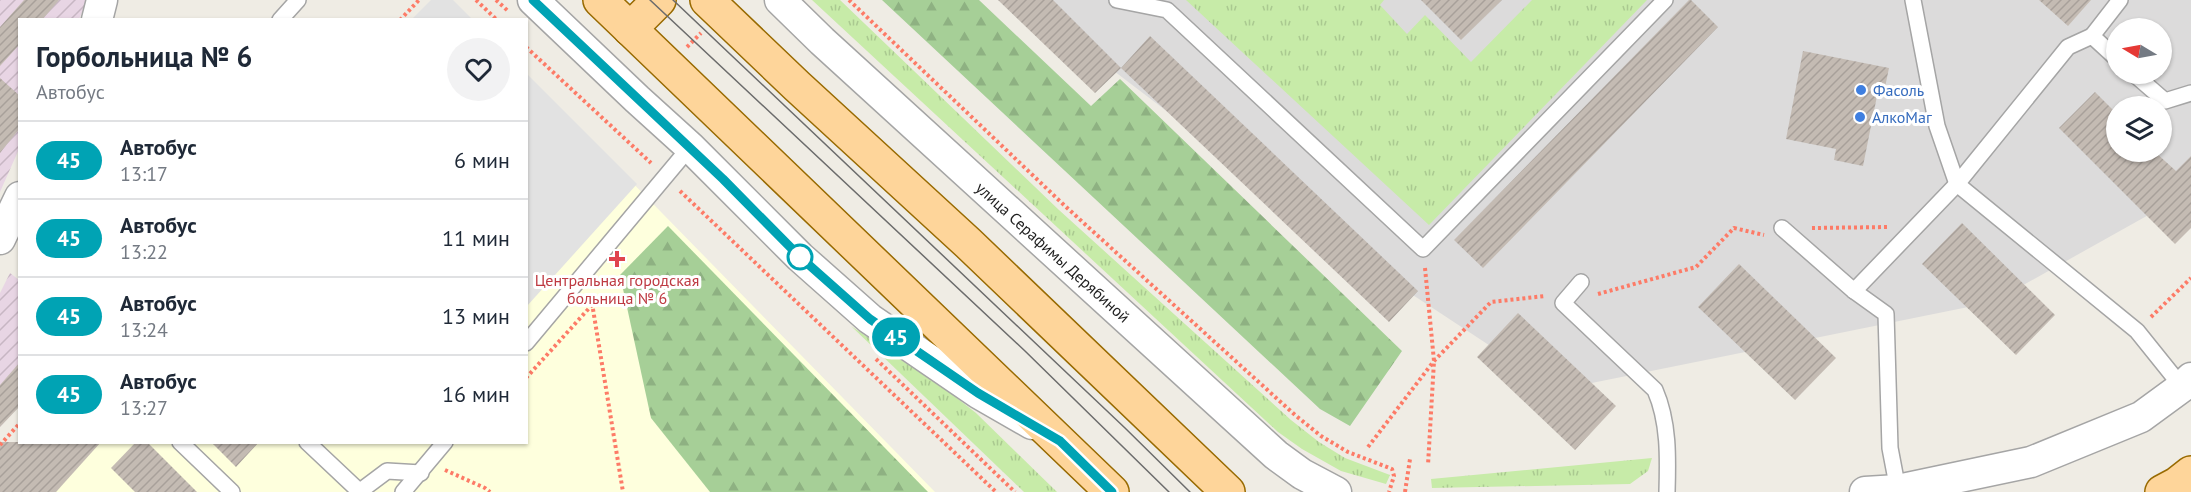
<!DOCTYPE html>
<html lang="ru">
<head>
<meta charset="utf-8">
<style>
  :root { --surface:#fff; --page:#f2f2f3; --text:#1f2937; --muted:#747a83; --line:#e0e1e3 }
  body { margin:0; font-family:"PT Sans",sans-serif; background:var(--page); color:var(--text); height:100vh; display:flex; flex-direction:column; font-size:22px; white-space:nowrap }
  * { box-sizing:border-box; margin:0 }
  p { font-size:20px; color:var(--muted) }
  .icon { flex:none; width:33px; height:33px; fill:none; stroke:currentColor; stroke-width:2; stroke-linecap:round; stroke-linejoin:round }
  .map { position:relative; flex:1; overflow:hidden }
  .panel { position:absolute; left:18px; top:18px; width:510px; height:426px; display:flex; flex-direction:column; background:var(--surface); border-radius:0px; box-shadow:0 2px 4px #0004 }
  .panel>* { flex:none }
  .badge { padding:0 12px; border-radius:20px; font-size:21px; line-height:39px }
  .needle { width:39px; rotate:280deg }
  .tools { position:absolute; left:2106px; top:18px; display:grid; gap:12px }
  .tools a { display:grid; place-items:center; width:66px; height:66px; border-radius:50%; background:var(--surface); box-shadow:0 2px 4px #0004; font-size:30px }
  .map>.badge { position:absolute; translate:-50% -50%; box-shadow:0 0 0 3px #fff }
  .round { display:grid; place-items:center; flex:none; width:63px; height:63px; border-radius:32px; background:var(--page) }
  .overview { display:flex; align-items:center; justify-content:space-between; height:102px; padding:0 18px }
  h1 { font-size:28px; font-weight:700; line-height:45px }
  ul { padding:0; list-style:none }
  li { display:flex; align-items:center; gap:18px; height:78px; padding:0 18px; border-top:2px solid var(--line) }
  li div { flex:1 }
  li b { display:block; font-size:22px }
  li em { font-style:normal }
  li .badge { min-width:66px; font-weight:700; text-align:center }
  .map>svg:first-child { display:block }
  .residential { fill:#dcdbdb; fill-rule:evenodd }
  .industrial { fill:url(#industrial-furrows) }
  .education { fill:#feffdd }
  .grass { fill:url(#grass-tufts) }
  .forest { fill:url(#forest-firs) }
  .parking { fill:#e2e2e2 }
  .building { fill:url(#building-hatch) }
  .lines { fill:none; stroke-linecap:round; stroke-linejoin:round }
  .service-casing { stroke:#a5a5a5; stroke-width:18 }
  .minor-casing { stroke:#a5a5a5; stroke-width:33 }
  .primary-casing { stroke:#986a00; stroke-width:36 }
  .path { stroke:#fd7b67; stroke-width:4; stroke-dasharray:3 3; stroke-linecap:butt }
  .service { stroke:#fff; stroke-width:15 }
  .minor { stroke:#fff; stroke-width:30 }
  .primary { stroke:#fed59a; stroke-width:33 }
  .tram { stroke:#6c6c6c; stroke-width:1.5 }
  .line-casing { stroke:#fff; stroke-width:14 }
  .line { stroke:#00a3b4; stroke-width:9 }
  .shop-dot { fill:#3f7fe0; stroke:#fff; stroke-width:2 }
  .stop-dot { fill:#fff; stroke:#00a3b4; stroke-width:3 }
  .health-dot { fill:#e0444e; stroke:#fff; stroke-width:2 }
  .labels { text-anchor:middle; stroke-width:6; stroke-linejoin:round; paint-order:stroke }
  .shop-label { font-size:16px; fill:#366cbe; stroke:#fff; text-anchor:start }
  .street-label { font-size:16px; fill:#1e1e1e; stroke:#fff }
  .health-label { font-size:16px; fill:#be3a42; stroke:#fff }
</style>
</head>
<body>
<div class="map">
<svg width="2191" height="492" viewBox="0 0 2191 492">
  <defs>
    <pattern id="industrial-furrows" width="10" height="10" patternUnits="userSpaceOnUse" patternTransform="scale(1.5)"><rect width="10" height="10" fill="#e8d5e4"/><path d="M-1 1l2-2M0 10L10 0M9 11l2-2" fill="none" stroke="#c7b6c3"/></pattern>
    <pattern id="grass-tufts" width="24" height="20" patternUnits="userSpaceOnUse" patternTransform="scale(1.5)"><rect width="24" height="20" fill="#c7eba8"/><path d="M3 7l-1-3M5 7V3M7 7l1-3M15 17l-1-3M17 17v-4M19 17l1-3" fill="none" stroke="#aac990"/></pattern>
    <pattern id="forest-firs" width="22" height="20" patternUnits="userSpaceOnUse" patternTransform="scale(1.5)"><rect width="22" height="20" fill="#a6cf97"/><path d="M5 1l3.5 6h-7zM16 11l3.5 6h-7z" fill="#8eb182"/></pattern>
    <pattern id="building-hatch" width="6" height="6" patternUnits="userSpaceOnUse" patternTransform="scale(1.5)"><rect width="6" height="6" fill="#c4bbb3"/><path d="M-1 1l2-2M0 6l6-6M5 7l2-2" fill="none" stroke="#a8a09a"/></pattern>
  </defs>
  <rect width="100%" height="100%" fill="#efece4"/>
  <path class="residential" d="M1026,0H2191V185L2177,199L1993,302L1557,390L1381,274L1035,11ZM2116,28H2162V74H2116ZM2116,106H2162V152H2116Z"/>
  <g class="industrial">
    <path d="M0,0H88L79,19L20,20L19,149L0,192Z"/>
    <path d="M10,273L19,280V406L0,427V293Z"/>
  </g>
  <path class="education" d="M527,75L935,492H0V482L36,443L526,442Z"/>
  <g class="grass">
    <path d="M812,0H840L1059,210L1291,420L1319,442L1345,458L1390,475L1386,484L1341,471L1302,449L1278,432Z"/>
    <path d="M1186,0H1384L1380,5L1407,34L1425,15L1471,62L1532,0H1647L1429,225Z"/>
    <path d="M851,326L953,395L976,413L1057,492H1024Z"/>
    <path d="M1652,458L1648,471L1630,484L1432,488L1431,479Z"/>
  </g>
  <g class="forest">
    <path d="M882,0H979L1091,106L1120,79L1402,351L1350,426L1320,409Z"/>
    <path d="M668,226L928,492H710L651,418L620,275Z"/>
  </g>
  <g class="parking">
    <path d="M431,0H453L472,19H412Z"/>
    <path d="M527,74L637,184L527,306Z"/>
  </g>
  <g class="building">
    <path d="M24,0H59L42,20H20V44L0,66V27Z"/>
    <path d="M998,0H1053L1121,68L1095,93Z"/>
    <path d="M1421,0H1502L1461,40Z"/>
    <path d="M1689,0H1691L1718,27L1483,268L1454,240Z"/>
    <path d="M2039,0H2091L2068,26Z"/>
    <path d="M1150,36L1418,291L1389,322L1121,68Z"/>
    <path d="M1803,51L1889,68L1884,92L1878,91L1863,166L1834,160L1836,149L1786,139Z"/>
    <path d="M0,78L20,96V128L0,153Z"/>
    <path d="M2095,92L2116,113V152H2155L2176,171L2191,156V228L2175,244L2059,128Z"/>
    <path d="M1962,223L2055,315L2016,355L1922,264Z"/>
    <path d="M1739,264L1836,358L1795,400L1698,307Z"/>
    <path d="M1518,313L1616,406L1575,450L1477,357Z"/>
    <path d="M20,362V406L0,427V385Z"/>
    <path d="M0,442H101L56,492H0Z"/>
    <path d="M136,442H147L197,492H135L111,468Z"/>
    <path d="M211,442H259L236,467Z"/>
  </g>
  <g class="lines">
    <defs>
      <g id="service">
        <path d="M1117,0L1167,10L1423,249L1665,0"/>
        <path d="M1913,0L1937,126L1957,184L2137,331L2182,387"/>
        <path d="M280,20L298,0"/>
        <path d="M2092,36L2120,0"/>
        <path d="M2134,74L2165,101L2191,93"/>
        <path d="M1782,228L1854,291L1886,314L1890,448L1898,490"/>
        <path d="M1581,282L1563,303L1655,390C1669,422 1668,458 1667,492"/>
        <path d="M1854,291L1957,184L2068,47L2092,36L2116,58"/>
        <path d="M526,343L690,147"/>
        <path d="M180,442L232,492"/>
        <path d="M307,442L359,491"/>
        <path d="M359,492L387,471L421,473"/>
        <path d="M403,492L445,442"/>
      </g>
      <g id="minor">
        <path d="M533,0L637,99L690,147L800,257L870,319L978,393L1032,424"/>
        <path d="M780,0L822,41L1276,455L1302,474L1336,492"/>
        <path d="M97,20L102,0"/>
        <path d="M0,239L20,197"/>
        <path d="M1865,492L1898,490L2031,462L2141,417L2182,387L2191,378"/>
      </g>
      <g id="primary">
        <path d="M600,0L1112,492"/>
        <path d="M707,0L797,86L968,243L1228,492"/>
        <path d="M630,29L659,0"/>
        <path d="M2162,492L2177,484L2191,473"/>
      </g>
    </defs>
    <use href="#service" class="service-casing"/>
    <use href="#minor" class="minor-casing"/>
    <use href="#primary" class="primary-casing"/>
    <g class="path">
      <path d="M476,0L497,20"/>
      <path d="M496,0L508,11"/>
      <path d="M849,0L1065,206L1295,415L1321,436L1348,452L1392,469L1394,476L1389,492"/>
      <path d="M400,20L419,0"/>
      <path d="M526,47L651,163"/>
      <path d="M687,47L701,33"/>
      <path d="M680,191L996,492"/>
      <path d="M1812,228L1889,227"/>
      <path d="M1425,268L1434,361L1428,465"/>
      <path d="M1598,294L1696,267L1734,228L1764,235"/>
      <path d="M591,297L623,492"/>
      <path d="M2151,317L2191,278"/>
      <path d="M876,359L1015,492"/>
      <path d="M526,378L592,305"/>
      <path d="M0,445L20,423"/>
      <path d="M1368,447L1434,361L1491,302L1545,296"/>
      <path d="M445,470L485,488L490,492"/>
      <path d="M1405,492L1410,459"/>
    </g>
    <use href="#service" class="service"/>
    <use href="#minor" class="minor"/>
    <use href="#primary" class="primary"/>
    <g class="tram">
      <path d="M650,0L1025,351L1169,492"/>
      <path d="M673,0L1125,428L1190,492"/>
    </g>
  </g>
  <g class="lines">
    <defs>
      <path id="line" d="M533,0L723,179L800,257L870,319L978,393L1060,441L1112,492"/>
    </defs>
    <use href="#line" class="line-casing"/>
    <use href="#line" class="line"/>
  </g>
  <g class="shop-dot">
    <circle cx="1861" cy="90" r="6"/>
    <circle cx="1860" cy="117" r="6"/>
  </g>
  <circle class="stop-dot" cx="800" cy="257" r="12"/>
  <path class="health-dot" d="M614 250h6v6h6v6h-6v6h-6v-6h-6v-6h6z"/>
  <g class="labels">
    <g class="shop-label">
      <text x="1873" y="96">Фасоль</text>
      <text x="1872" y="123">АлкоМаг</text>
    </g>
    <g class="street-label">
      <text transform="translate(1053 252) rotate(42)" y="6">улица Серафимы Дерябиной</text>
    </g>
    <g class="health-label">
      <text x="617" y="286">Центральная городская<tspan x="617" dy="18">больница № 6</tspan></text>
    </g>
  </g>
</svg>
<div class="tools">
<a><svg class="needle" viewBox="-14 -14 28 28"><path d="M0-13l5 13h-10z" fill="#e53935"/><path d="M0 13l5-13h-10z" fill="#747a83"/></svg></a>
<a><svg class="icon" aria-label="layers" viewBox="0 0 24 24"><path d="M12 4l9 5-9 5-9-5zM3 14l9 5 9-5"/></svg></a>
</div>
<b class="badge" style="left:896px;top:337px;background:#00a3b4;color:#fff">45</b>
<section class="panel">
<div class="overview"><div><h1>Горбольница № 6</h1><p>Автобус</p></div><a class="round"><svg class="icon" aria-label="heart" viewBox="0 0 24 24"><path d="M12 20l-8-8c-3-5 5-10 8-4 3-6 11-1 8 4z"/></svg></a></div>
<ul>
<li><span class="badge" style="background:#00a3b4;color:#fff">45</span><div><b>Автобус</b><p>13:17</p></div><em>6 мин</em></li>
<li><span class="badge" style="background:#00a3b4;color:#fff">45</span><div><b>Автобус</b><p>13:22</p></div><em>11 мин</em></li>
<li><span class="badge" style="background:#00a3b4;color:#fff">45</span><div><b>Автобус</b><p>13:24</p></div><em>13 мин</em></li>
<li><span class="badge" style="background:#00a3b4;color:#fff">45</span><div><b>Автобус</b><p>13:27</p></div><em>16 мин</em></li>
</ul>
</section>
</div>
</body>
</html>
